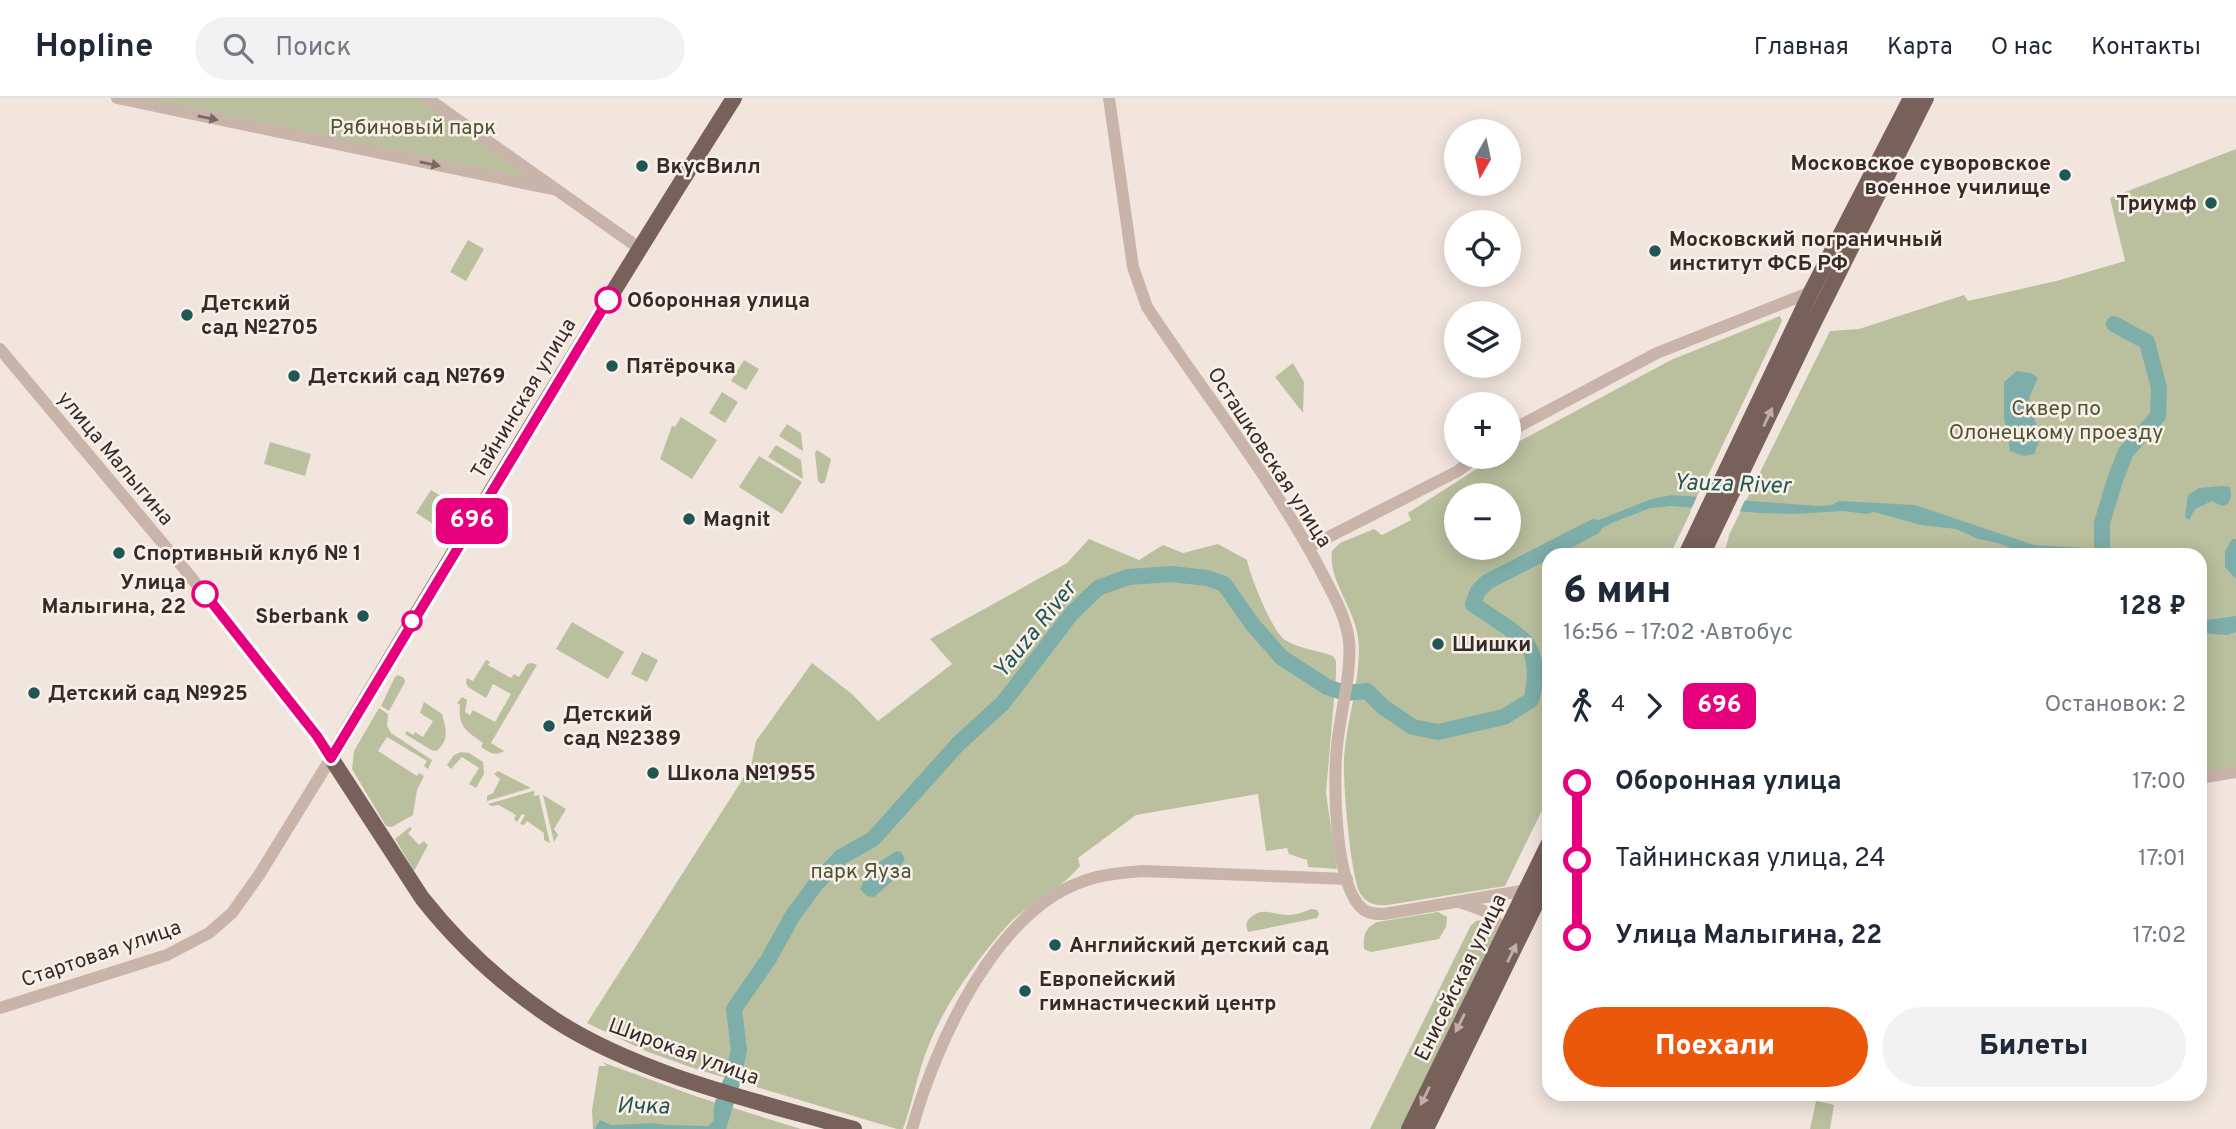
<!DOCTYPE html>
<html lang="ru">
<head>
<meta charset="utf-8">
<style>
  :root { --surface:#fff; --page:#f2f2f3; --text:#1f2937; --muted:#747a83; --line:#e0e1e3; --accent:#ea580c }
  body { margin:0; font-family:Overpass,sans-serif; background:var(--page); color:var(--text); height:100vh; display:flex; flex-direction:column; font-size:26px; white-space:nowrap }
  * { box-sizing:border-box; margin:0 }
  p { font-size:23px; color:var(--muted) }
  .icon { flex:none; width:38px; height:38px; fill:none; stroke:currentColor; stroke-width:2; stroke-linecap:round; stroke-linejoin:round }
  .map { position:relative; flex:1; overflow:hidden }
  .panel { position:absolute; left:1542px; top:450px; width:665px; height:553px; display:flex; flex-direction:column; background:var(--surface); border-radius:21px; box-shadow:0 4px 18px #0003 }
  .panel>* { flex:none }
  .badge { padding:0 14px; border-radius:10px; font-size:24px; line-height:46px }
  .needle { width:46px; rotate:189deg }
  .fabs { position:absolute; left:1444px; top:21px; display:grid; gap:14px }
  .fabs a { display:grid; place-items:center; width:77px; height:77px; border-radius:50%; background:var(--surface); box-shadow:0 4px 18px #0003; font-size:35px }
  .map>.badge { position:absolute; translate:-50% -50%; box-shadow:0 0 0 4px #fff }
  .legs { display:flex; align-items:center; gap:10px; height:77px; padding:0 21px; font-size:23px }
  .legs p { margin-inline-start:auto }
  .headline { display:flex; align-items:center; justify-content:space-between; height:119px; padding:0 21px }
  h1 { font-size:38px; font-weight:800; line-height:52px }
  .button { display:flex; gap:14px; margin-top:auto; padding:14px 21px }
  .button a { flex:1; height:80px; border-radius:42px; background:var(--accent); color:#fff; font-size:28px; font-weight:800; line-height:80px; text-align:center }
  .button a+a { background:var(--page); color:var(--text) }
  ul { padding:0 21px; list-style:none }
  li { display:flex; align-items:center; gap:24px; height:77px; font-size:26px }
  li i { display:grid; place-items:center; width:10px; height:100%; margin:0 9px; background:currentColor }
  li i::after { content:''; width:18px; height:18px; margin:-9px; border:5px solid; border-radius:50%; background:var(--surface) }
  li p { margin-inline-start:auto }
  li:first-child i { background:linear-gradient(#0000 50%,currentColor 0) }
  li:last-child i { background:linear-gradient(currentColor 50%,#0000 0) }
  header { display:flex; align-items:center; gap:42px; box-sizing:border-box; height:98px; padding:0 35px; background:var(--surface); border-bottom:2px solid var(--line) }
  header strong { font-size:33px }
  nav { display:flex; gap:38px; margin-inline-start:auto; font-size:24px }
  .search { width:490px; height:63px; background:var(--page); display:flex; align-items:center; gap:18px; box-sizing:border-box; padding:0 24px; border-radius:38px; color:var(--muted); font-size:26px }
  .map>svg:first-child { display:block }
  .green { fill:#bac09e; fill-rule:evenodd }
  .water { fill:#7daea9 }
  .pier { fill:#f2e5de }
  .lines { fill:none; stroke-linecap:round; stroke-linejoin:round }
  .river { stroke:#7daea9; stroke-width:16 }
  .minor { stroke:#c9b4aa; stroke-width:12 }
  .major { stroke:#78605b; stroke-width:16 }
  .oneway { fill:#796963 }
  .oneway2 { fill:#bfafaa }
  .line-1-casing { stroke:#fff; stroke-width:16 }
  .line-1 { stroke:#e6007e; stroke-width:10 }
  .poi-dot { fill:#205753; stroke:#f9f0ea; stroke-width:2.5 }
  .stop-1-dot { fill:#fff; stroke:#e6007e; stroke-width:3.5 }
  .labels { text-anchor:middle; stroke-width:5; stroke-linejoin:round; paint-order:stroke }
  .park-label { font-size:21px; fill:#4c542e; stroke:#f9f0ea }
  .poi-label { font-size:21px; font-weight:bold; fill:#372b29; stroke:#f9f0ea; text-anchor:start }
  .stop-label { font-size:21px; font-weight:bold; fill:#372b29; stroke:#f9f0ea; text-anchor:start }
  .street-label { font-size:21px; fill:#372b29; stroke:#f9f0ea }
  .water-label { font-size:23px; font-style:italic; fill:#205753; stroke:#f9f0ea }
</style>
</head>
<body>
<header>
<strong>Hopline</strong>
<div class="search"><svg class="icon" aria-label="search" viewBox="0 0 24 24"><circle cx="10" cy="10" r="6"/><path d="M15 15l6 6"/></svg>Поиск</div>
<nav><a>Главная</a><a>Карта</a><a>О нас</a><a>Контакты</a></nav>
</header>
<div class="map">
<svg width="2236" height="1031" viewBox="0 0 2236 1031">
  <rect width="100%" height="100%" fill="#f2e5de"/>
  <g class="green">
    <path d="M140,0H423L544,86Z"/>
    <path d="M2236,51V669L2200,675V457H1724L1729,437L1830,233L1859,231L1964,197L1968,203L2060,182L2125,163L2110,100Z"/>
    <path d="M468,142L484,151L466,183L450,174Z"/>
    <path d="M1780,218L1782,223L1670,457H1549V698L1505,788L1388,807C1377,808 1366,806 1360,795C1350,774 1343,686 1344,661C1346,624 1363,574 1358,539C1354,509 1328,482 1332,453L1340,445L1374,431L1382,437L1411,422L1408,415L1495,359H1508L1509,350L1516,345L1671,262ZM1456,397H1508V450H1456Z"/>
    <path d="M744,262L759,271L746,292L731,283Z"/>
    <path d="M1293,265L1304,284L1303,315L1275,279Z"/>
    <path d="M722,294L738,304L725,325L709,315Z"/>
    <path d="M681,319L717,342L692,381L660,361L672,328L675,329Z"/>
    <path d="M787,326L801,335L803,353L779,338Z"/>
    <path d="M270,344L311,356L305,378L264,366Z"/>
    <path d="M776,347L801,362L803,381L768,359Z"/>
    <path d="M817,352L831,361L825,384L821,386L818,383L815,355Z"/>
    <path d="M759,358L802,384L782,416L739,389Z"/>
    <path d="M431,392L456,407L441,431L416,415Z"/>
    <path d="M1089,441L1139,462L1163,447L1183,455L1218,446L1247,462C1250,478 1273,535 1285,542C1300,551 1317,552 1333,558L1336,563V578L1326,695L1337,771L1308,769L1307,762L1289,756L1287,750L1266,753L1258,696L1136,717L1078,760L1080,768C1060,793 1027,805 1006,829C975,864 945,906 928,949C917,976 913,1004 903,1031H897L696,971L648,954L587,925L751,668L756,643L812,565L852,596L878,623L952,566L930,541L1067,465Z"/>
    <path d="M572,524L624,554L608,581L556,551Z"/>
    <path d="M642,554L658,562L647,584L631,576Z"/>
    <path d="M486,562L490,564L488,567L511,580L514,576L519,579L527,566L532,565L537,567L491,645L504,653C495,659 489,654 481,649L483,645C466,633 458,629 460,607L457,605L462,599L467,602L465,614L470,617L473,612L495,624L511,596L493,586L486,600L468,589L466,585L467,580L473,583Z"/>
    <path d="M398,577L404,580L405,584L389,613L381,608L395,579Z"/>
    <path d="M424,604L442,616C446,632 450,640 437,653L431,652L405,636L407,633L413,637L415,634L423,639L433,623L420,615Z"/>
    <path d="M379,610L388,616L387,628L391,635L432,662L428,671L424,668L427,663L387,639L378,653L417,678L419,675L424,678L417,692L413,717L392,729L386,728L352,671L354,653Z"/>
    <path d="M461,654L469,655L483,664L484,676L476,690L469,686L479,670L462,659L451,671L447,667L454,657Z"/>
    <path d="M498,673L531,690L487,703V698L493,695L500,681L494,676Z"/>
    <path d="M533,693L535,694L533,698L539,697L550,745L544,742V735L527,723L524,727L520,726L525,717L522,716L517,724L514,721L516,717L499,707L491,708L488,706Z"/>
    <path d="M543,697L566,711L554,731L558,737L554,744Z"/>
    <path d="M410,729L412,731L408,735L419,747L424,743L428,747L414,773L395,741Z"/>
    <path d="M1312,811L1317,812L1319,816L1317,820L1248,834C1246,827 1245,824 1251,819C1265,808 1275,818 1290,817C1297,817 1305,813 1312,811Z"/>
    <path d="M1438,814L1447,819L1446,829L1439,841L1371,854L1364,851C1363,838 1364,831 1377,824Z"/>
    <path d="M1482,822L1493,826L1495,839L1403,1031H1370L1471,827L1476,823Z"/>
    <path d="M602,964L698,999L801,1031H593L592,1012L599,968H607Z"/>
    <path d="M1816,1003L1834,1007L1830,1031H1810Z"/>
  </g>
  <g class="water">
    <path d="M2017,273L2031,275L2038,280L2029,300L2040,341L2034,356L2024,358L2010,353L2004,320V284Z"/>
    <path d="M2223,388L2230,389L2231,399L2228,406L2222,408L2212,403L2195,411L2189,422L2185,419L2188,397L2199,390Z"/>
    <path d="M1673,397L1817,408L1832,407L1839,403L1915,407L2034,447L2085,450L2105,457H2029L1998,445L1978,441L1956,431L1921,427L1874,414L1867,416L1843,413L1794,416L1760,415L1671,408L1650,410L1635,416L1614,424L1577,443L1574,433L1584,428L1651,401Z"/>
    <path d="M2232,441H2236V481L2225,469V453Z"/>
    <path d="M2236,518V534L2227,537L2200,535V523Z"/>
    <path d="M897,753L901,754L905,761L891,784L874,799L867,798L860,791C867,773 880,762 897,753Z"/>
    <path d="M737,965L742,979L726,1031H595L600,1022L611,1027L654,1025L667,1027L708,1028L714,1022C712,1004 722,976 737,965Z"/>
  </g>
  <path class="pier" d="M1699,394L1747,398L1738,417L1690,414Z"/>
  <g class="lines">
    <g class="river">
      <path d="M2102,457V425L2115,382L2126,354L2158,318L2159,290L2147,244L2114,226"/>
      <path d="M732,984L739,952L734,911L768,862L793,817L816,786L841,759L873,741L958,646L1003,605L1072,515L1098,490L1128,479L1172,476L1207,480L1224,486L1253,527L1281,559L1327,589L1345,595L1367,593L1383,609L1413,629L1438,634L1504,619L1531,602C1536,585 1538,557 1524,543C1513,531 1488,517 1473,506L1478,493L1487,484L1594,429"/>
    </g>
    <g class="minor">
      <path d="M117,0L557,92"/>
      <path d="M427,0L639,150"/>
      <path d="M1109,0L1133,169L1147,209C1205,297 1273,381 1322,475C1333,497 1346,518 1349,543C1352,574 1340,616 1337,648C1333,683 1334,790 1364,812C1370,816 1377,816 1384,816L1533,791"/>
      <path d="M0,251L186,473L317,638L331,660L259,777L232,815L209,835L167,857L0,910"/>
      <path d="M1508,334L1657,255L1811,194"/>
      <path d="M1309,449L1458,373L1476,359"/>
      <path d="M2200,680L2236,674"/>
      <path d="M1462,805C1484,812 1500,816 1501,842"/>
      <path d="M912,1031C935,947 995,813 1084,783C1103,776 1123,775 1143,773L1347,781"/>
    </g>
    <g class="major">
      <path d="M734,0C596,218 463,439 331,660L422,800C459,847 505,889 555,922C640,977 756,1003 854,1031"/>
      <path d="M1686,457L1811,194L1911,0"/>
      <path d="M1702,457L1811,230L1926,0"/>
      <path d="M1409,1031L1549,745"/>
      <path d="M1426,1031L1549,779"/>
    </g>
  </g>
  <defs><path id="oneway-solid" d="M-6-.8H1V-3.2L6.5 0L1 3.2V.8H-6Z" transform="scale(1.75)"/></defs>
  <g class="oneway">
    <use href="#oneway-solid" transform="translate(208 20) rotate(12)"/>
    <use href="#oneway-solid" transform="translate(430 66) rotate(12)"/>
  </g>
  <g class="oneway2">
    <use href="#oneway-solid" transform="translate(1768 319) rotate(-65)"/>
    <use href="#oneway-solid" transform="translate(1512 855) rotate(-64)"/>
    <use href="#oneway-solid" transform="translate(1460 925) rotate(116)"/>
    <use href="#oneway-solid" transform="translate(1425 998) rotate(116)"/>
  </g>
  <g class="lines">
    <defs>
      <path id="line-1" d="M205,496L317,638L331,660L608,202"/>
    </defs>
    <use href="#line-1" class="line-1-casing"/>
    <use href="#line-1" class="line-1"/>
  </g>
  <g class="poi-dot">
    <circle cx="642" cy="68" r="7"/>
    <circle cx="2065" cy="77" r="7"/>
    <circle cx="2211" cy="105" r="7"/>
    <circle cx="1655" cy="153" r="7"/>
    <circle cx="187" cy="217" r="7"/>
    <circle cx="612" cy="268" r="7"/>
    <circle cx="294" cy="278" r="7"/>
    <circle cx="689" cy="421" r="7"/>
    <circle cx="119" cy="455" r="7"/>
    <circle cx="363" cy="518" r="7"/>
    <circle cx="1438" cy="546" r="7"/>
    <circle cx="34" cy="595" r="7"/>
    <circle cx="549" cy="628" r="7"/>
    <circle cx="653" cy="675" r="7"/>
    <circle cx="1055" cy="847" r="7"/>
    <circle cx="1025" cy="893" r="7"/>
  </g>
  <g class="stop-1-dot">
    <circle cx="608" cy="202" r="12"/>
    <circle cx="205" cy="496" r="12"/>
    <circle cx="412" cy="523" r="9"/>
  </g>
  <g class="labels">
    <g class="park-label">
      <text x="413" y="36">Рябиновый парк</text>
      <text x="2056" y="317">Сквер по<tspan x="2056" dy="24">Олонецкому проезду</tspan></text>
      <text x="861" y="780">парк Яуза</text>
    </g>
    <g class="poi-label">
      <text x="2051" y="72" text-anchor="end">Московское суворовское<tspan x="2051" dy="24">военное училище</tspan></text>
      <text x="656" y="75">ВкусВилл</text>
      <text x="2197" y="112" text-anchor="end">Триумф</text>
      <text x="1669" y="148">Московский пограничный<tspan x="1669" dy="24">институт ФСБ РФ</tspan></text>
      <text x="201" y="212">Детский<tspan x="201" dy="24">сад №2705</tspan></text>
      <text x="626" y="275">Пятёрочка</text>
      <text x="308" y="285">Детский сад №769</text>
      <text x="703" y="428">Magnit</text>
      <text x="133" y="462">Спортивный клуб № 1</text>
      <text x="349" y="525" text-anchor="end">Sberbank</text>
      <text x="1452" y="553">Шишки</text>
      <text x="48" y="602">Детский сад №925</text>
      <text x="563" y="623">Детский<tspan x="563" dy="24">сад №2389</tspan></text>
      <text x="667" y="682">Школа №1955</text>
      <text x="1069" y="854">Английский детский сад</text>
      <text x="1039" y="888">Европейский<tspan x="1039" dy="24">гимнастический центр</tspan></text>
    </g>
    <g class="stop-label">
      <text x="627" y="209">Оборонная улица</text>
      <text x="186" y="491" text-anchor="end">Улица<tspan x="186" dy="24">Малыгина, 22</tspan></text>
    </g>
    <g class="street-label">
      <text transform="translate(523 300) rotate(-59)" y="7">Тайнинская улица</text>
      <text transform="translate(1270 359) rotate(57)" y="7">Осташковская улица</text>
      <text transform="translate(116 360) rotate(50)" y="7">улица Малыгина</text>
      <text transform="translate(101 855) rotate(-19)" y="7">Стартовая улица</text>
      <text transform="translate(1460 879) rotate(-64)" y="7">Енисейская улица</text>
      <text transform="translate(684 953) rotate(20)" y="7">Широкая улица</text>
    </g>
    <g class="water-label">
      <text transform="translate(1732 385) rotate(2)" y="8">Yauza River</text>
      <text transform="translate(1034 531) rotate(-51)" y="8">Yauza River</text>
      <text transform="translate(643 1007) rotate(1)" y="8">Ичка</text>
    </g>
  </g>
</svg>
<div class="fabs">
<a><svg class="needle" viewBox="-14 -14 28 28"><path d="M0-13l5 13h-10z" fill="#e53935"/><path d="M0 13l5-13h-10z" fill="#747a83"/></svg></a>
<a><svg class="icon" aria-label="locate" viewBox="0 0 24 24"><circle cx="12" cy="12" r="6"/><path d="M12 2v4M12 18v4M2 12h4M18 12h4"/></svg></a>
<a><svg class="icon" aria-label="layers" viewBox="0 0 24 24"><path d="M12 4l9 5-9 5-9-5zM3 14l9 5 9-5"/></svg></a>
<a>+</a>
<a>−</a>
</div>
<b class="badge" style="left:472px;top:423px;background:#e6007e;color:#fff">696</b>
<section class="panel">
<div class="headline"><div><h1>6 мин</h1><p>16:56 – 17:02 · Автобус</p></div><b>128 ₽</b></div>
<div class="legs"><svg class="icon" aria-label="walk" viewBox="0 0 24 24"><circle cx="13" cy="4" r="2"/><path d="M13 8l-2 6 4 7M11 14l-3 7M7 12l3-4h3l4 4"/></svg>4<svg class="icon" aria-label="forward" viewBox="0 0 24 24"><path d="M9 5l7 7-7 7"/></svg><b class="badge" style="background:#e6007e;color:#fff">696</b><p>Остановок: 2</p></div>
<ul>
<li><i style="color:#e6007e"></i><b>Оборонная улица</b><p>17:00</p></li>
<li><i style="color:#e6007e"></i><span>Тайнинская улица, 24</span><p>17:01</p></li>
<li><i style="color:#e6007e"></i><b>Улица Малыгина, 22</b><p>17:02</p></li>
</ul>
<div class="button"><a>Поехали</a><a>Билеты</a></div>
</section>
</div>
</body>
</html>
